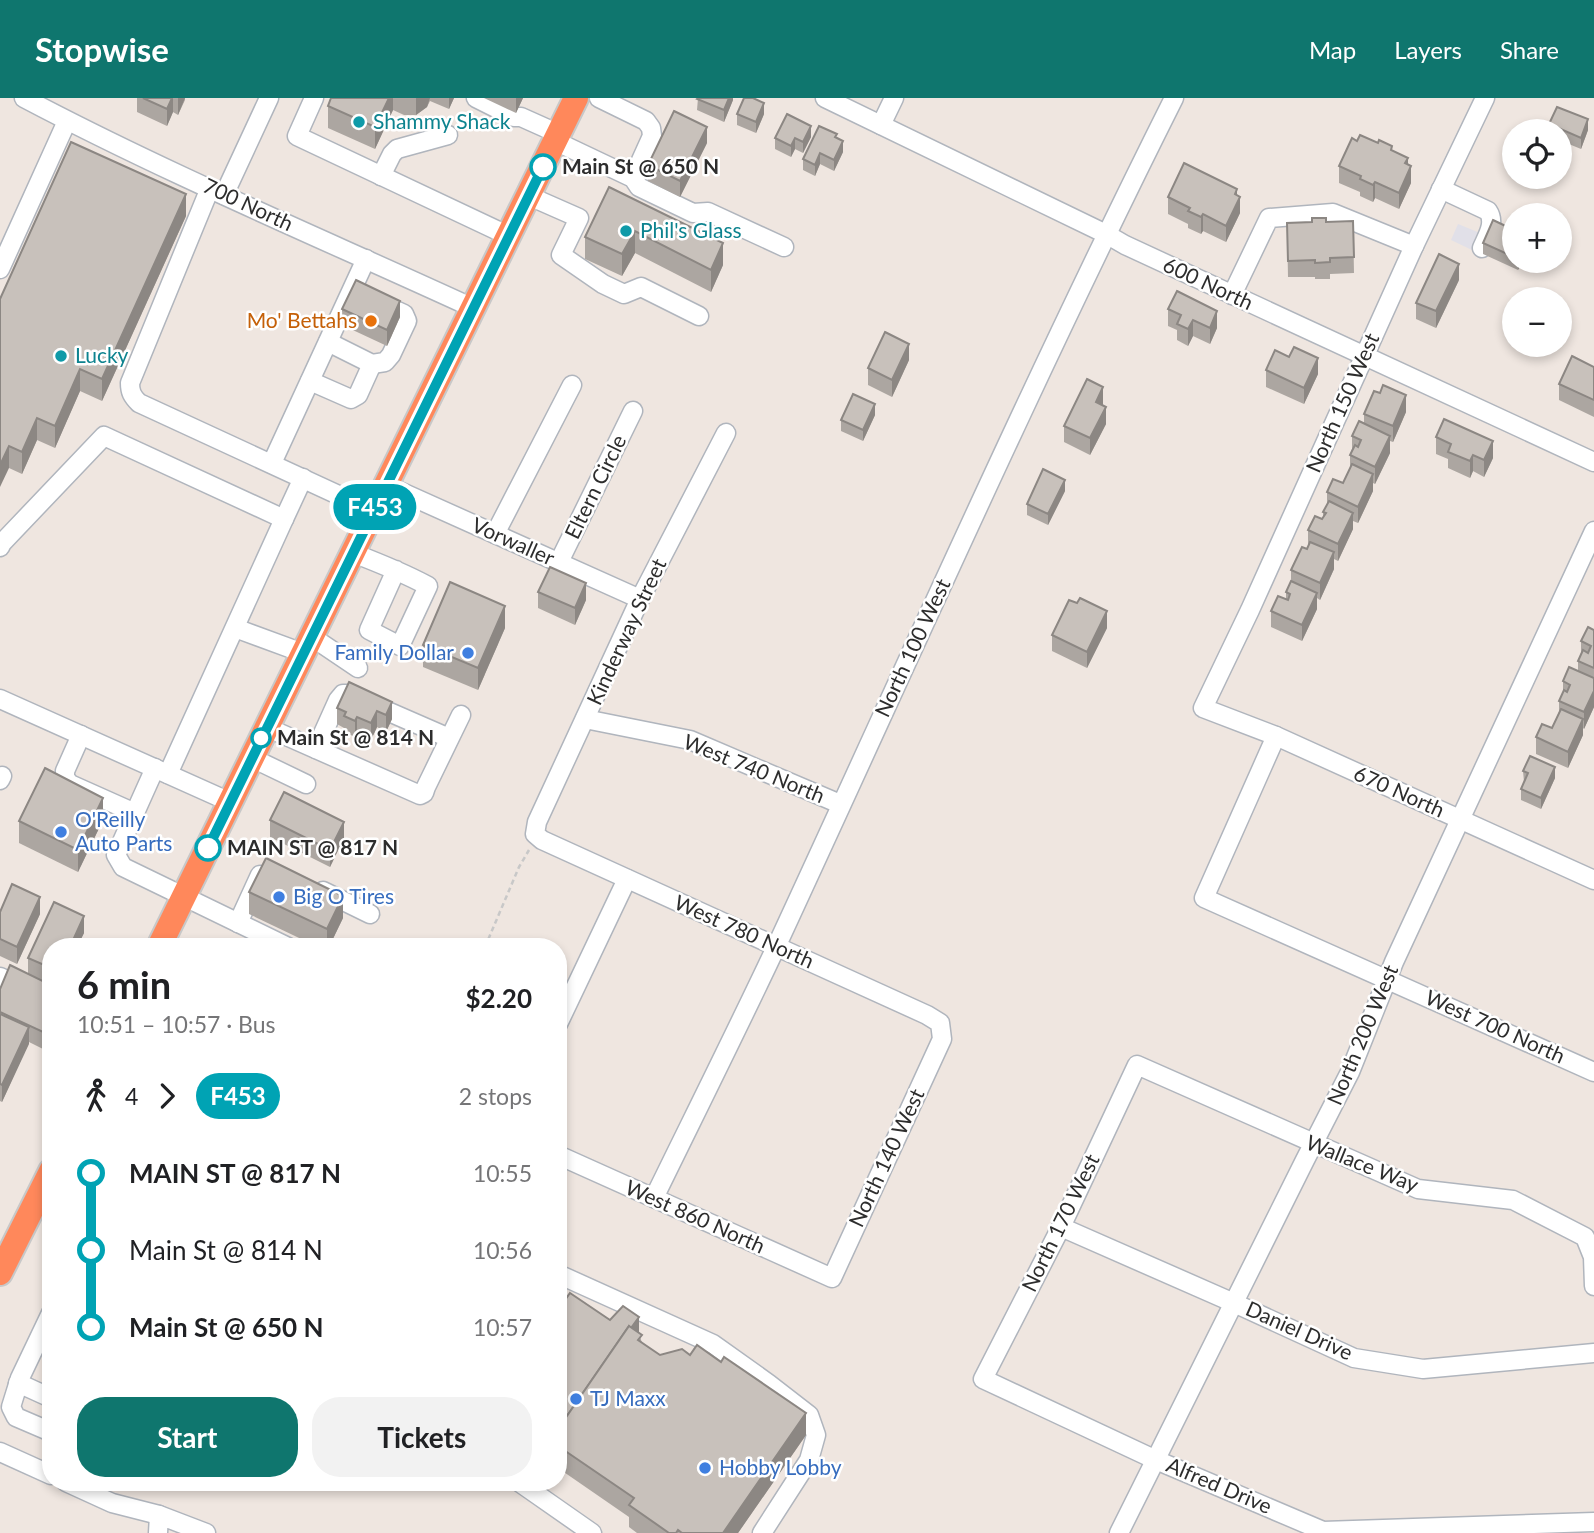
<!DOCTYPE html>
<html lang="en">
<head>
<meta charset="utf-8">
<style>
  :root { --surface:#fff; --page:#f2f2f2; --text:#202124; --muted:#757577; --accent:#0f766e }
  body { margin:0; font-family:Lato,sans-serif; background:var(--page); color:var(--text); height:100vh; display:flex; flex-direction:column; font-size:26px; white-space:nowrap }
  * { box-sizing:border-box; margin:0 }
  p { font-size:23px; color:var(--muted) }
  .icon { flex:none; width:38px; height:38px; fill:none; stroke:currentColor; stroke-width:2; stroke-linecap:round; stroke-linejoin:round }
  .map { position:relative; flex:1; overflow:hidden }
  .details { position:absolute; left:42px; top:840px; width:525px; height:553px; display:flex; flex-direction:column; background:var(--surface); border-radius:28px; box-shadow:0 4px 10px #0003 }
  .details>* { flex:none }
  .badge { padding:0 14px; border-radius:23px; font-size:24px; line-height:46px }
  .buttons { position:absolute; left:1502px; top:21px; display:grid; gap:14px }
  .buttons a { display:grid; place-items:center; width:70px; height:70px; border-radius:50%; background:var(--surface); box-shadow:0 4px 10px #0003; font-size:35px }
  .map>.badge { position:absolute; translate:-50% -50%; box-shadow:0 0 0 4px #fff }
  .legs { display:flex; align-items:center; gap:10px; height:77px; padding:0 35px; font-size:23px }
  .legs p { margin-inline-start:auto }
  .overview { display:flex; align-items:center; justify-content:space-between; height:119px; padding:0 35px }
  h1 { font-size:38px; font-weight:700; line-height:52px }
  .button { display:flex; gap:14px; margin-top:auto; padding:14px 35px }
  .button a { flex:1; height:80px; border-radius:28px; background:var(--accent); color:#fff; font-size:28px; font-weight:700; line-height:80px; text-align:center }
  .button a+a { background:var(--page); color:var(--text) }
  ul { padding:0 35px; list-style:none }
  li { display:flex; align-items:center; gap:24px; height:77px; font-size:26px }
  li i { display:grid; place-items:center; width:10px; height:100%; margin:0 9px; background:currentColor }
  li i::after { content:''; width:18px; height:18px; margin:-9px; border:5px solid; border-radius:50%; background:var(--surface) }
  li p { margin-inline-start:auto }
  li:first-child i { background:linear-gradient(#0000 50%,currentColor 0) }
  li:last-child i { background:linear-gradient(currentColor 50%,#0000 0) }
  header { display:flex; align-items:center; gap:42px; box-sizing:border-box; height:98px; padding:0 35px; background:var(--accent); color:#fff }
  header strong { font-size:33px }
  nav { display:flex; gap:38px; margin-inline-start:auto; font-size:24px }
  .map>svg:first-child { display:block }
  .industrial { fill:#e1e0e8 }
  .lines { fill:none; stroke-linecap:round; stroke-linejoin:round }
  .minor-casing { stroke:#b0b5bd; stroke-width:21 }
  .highway-casing { stroke:#c8c8c8; stroke-width:28 }
  .path { stroke:#c8c8c8; stroke-width:2.5; stroke-dasharray:5 3.5; stroke-linecap:butt }
  .minor { stroke:#fff; stroke-width:18 }
  .highway { stroke:#ff885b; stroke-width:24 }
  .wall { fill:#aca6a1 }
  .shaded-wall { fill:#8c8783 }
  .building { fill:#c8c1bb; stroke:#8c8783; stroke-width:2 }
  .line-1-casing { stroke:#fff; stroke-width:16 }
  .line-1 { stroke:#00a3b4; stroke-width:10 }
  .culture-dot { fill:#0f9aa8; stroke:#fff; stroke-width:2.5 }
  .stop-1-dot { fill:#fff; stroke:#00a3b4; stroke-width:3.5 }
  .food-dot { fill:#e8710a; stroke:#fff; stroke-width:2.5 }
  .shop-dot { fill:#3f7fe0; stroke:#fff; stroke-width:2.5 }
  .labels { text-anchor:middle; stroke-width:5; stroke-linejoin:round; paint-order:stroke }
  .culture-label { font-size:21px; fill:#0d838f; stroke:#fff; text-anchor:start }
  .stop-label { font-size:21px; font-weight:bold; fill:#2d2d2d; stroke:#fff; text-anchor:start }
  .street-label { font-size:21px; fill:#2d2d2d; stroke:#fff }
  .food-label { font-size:21px; fill:#c56008; stroke:#fff; text-anchor:end }
  .shop-label { font-size:21px; fill:#366cbe; stroke:#fff; text-anchor:start }
</style>
</head>
<body>
<header>
<strong>Stopwise</strong>
<nav><a>Map</a><a>Layers</a><a>Share</a></nav>
</header>
<div class="map">
<svg width="1594" height="1435" viewBox="0 0 1594 1435">
  <rect width="100%" height="100%" fill="#efe6e0"/>
  <path class="industrial" d="M1458,126L1480,135L1472,152L1451,142Z"/>
  <g class="lines">
    <defs>
      <g id="minor">
        <path d="M24,0C170,77 323,141 473,210"/>
        <path d="M314,0L297,38L509,138"/>
        <path d="M476,0L514,19H521L559,36"/>
        <path d="M599,0L646,23L651,30L652,38L633,80"/>
        <path d="M825,0L1106,136L1125,147L1594,364"/>
        <path d="M1485,0L1414,148L1250,512L1203,610L1276,638L1594,782"/>
        <path d="M881,27L894,0"/>
        <path d="M555,43L633,80L639,89L693,115L708,114L784,149"/>
        <path d="M381,78L392,56L397,51L448,37"/>
        <path d="M210,90L130,285C130,294 132,298 139,305L373,413"/>
        <path d="M1441,91L1488,113C1496,125 1487,138 1482,150"/>
        <path d="M224,97L269,0"/>
        <path d="M529,98L579,120L561,157L603,186L624,196L641,189L699,218"/>
        <path d="M0,171L67,23"/>
        <path d="M1232,197L1269,120L1333,115L1414,148"/>
        <path d="M328,244L372,266L385,264L391,257L407,223L404,216L380,205"/>
        <path d="M310,283L351,301L358,297L372,266"/>
        <path d="M272,365L366,161"/>
        <path d="M386,387L640,501"/>
        <path d="M284,421L303,380"/>
        <path d="M495,436L572,287"/>
        <path d="M0,449L2,445L104,338L284,421L168,676"/>
        <path d="M353,455C379,465 404,475 428,488L400,548L369,532L396,472"/>
        <path d="M559,464L633,313"/>
        <path d="M235,530L303,555"/>
        <path d="M312,539L358,570"/>
        <path d="M0,601L230,704"/>
        <path d="M585,621L690,642L840,706"/>
        <path d="M266,629L420,697L424,695L426,689L461,617"/>
        <path d="M81,637L65,673V680L70,686L135,715"/>
        <path d="M1276,638L1204,800L1594,974"/>
        <path d="M316,651L338,602L343,596H348L449,640"/>
        <path d="M252,660L306,686"/>
        <path d="M155,670L116,757L123,769L288,849"/>
        <path d="M0,682L2,678"/>
        <path d="M323,793L370,816"/>
        <path d="M238,825L260,777"/>
        <path d="M0,879L51,903"/>
        <path d="M558,926L627,781"/>
        <path d="M558,1057L832,1180L942,941L940,925L927,917L542,742L535,736L537,724L640,501L726,335"/>
        <path d="M654,1100C695,1016 737,932 777,847C908,564 1034,279 1174,0"/>
        <path d="M1061,1129L1234,1205L1354,1260L1423,1271L1594,1255"/>
        <path d="M558,1176L713,1246L769,1286L809,1317L816,1337L809,1362L762,1435"/>
        <path d="M1594,1188L1593,1159L1585,1139L1513,1102L1418,1091L1137,967L1061,1129L983,1281L1156,1362L1323,1433L1594,1424"/>
        <path d="M51,1215L20,1280L11,1309L16,1319L51,1334"/>
        <path d="M18,1285L51,1300"/>
        <path d="M0,1354L51,1377"/>
        <path d="M66,1384L112,1405L159,1417"/>
        <path d="M519,1384L592,1435"/>
        <path d="M158,1435L159,1417L206,1435"/>
        <path d="M1119,1435L1305,1062L1350,974L1394,864L1594,433"/>
      </g>
      <g id="highway">
        <path d="M159,849L576,0"/>
        <path d="M0,1175L51,1073"/>
      </g>
    </defs>
    <use href="#minor" class="minor-casing"/>
    <use href="#highway" class="highway-casing"/>
    <path class="path" d="M485,849L519,769L529,752"/>
    <use href="#minor" class="minor"/>
    <use href="#highway" class="highway"/>
  </g>
  <g class="wall">
    <path d="M137,0H185V2L178,17L173,14L167,28L137,14Z"/>
    <path d="M331,0H454L449,11L430,3L427,9L416,17H404L393,12L375,51L328,30V8Z"/>
    <path d="M484,0H523L516,15Z"/>
    <path d="M698,0H733V2L724,24L697,12Z"/>
    <path d="M737,16H764L756,35L737,27Z"/>
    <path d="M1549,26L1588,32L1581,51L1559,42V33H1549Z"/>
    <path d="M811,39L803,55L795,51L791,59L775,51V40Z"/>
    <path d="M837,39L843,54L834,73L820,66L815,78L803,72V61Z"/>
    <path d="M1357,43L1392,52L1408,67L1411,85L1399,111L1375,100L1373,104L1360,98V94L1339,85V68Z"/>
    <path d="M707,45L680,99L648,83V67Z"/>
    <path d="M609,89L723,167L711,194L635,155L622,178L585,161V139Z"/>
    <path d="M1237,97L1240,115L1226,144L1203,133L1201,136L1188,130V126L1168,116V99Z"/>
    <path d="M186,118L102,303L80,293L55,350L37,342L22,376L9,370L0,201Z"/>
    <path d="M1353,123L1354,175L1330,176V181H1315V179H1288L1287,125Z"/>
    <path d="M1514,132V163H1522L1518,172L1483,156V145Z"/>
    <path d="M1459,182L1436,230L1416,221V205Z"/>
    <path d="M342,211L400,219L387,248L342,227Z"/>
    <path d="M1168,211L1217,230L1210,246L1193,238L1188,248L1177,242V232L1168,228Z"/>
    <path d="M1289,259L1318,276L1304,306L1266,289V272Z"/>
    <path d="M909,262L892,299L868,287V270Z"/>
    <path d="M1594,269V319L1559,302V286Z"/>
    <path d="M1103,306L1102,308L1106,326L1090,357L1064,344V328Z"/>
    <path d="M1406,314L1393,344L1390,343V355L1375,386L1373,385V393L1358,425L1353,423V431L1338,463L1334,461V471L1320,502L1317,500V511L1302,543L1271,529V513L1286,501V494L1291,484V472L1308,448V432L1322,421L1323,419V414L1327,407V394L1343,385L1350,371V357L1352,351V338L1364,326V316Z"/>
    <path d="M875,317L863,343L841,333V322Z"/>
    <path d="M1436,339L1493,360L1484,379L1473,373L1470,380L1448,370V361L1436,356Z"/>
    <path d="M1065,393L1048,427L1027,417V406Z"/>
    <path d="M538,494L586,502L575,527L538,510Z"/>
    <path d="M505,530L478,592L423,569V547Z"/>
    <path d="M1107,530L1087,570L1052,553V537Z"/>
    <path d="M1594,532V609L1584,631L1583,630V637L1568,670L1536,656V639L1552,630L1559,614V603L1563,596V583L1578,573V563L1581,555V543Z"/>
    <path d="M349,584L392,621L386,634L377,629L371,642L357,635L355,639L344,634V630L337,626V610Z"/>
    <path d="M1523,673L1555,680L1541,711L1521,702V691L1524,684Z"/>
    <path d="M103,722L78,774L19,745V723Z"/>
    <path d="M270,722L344,740L330,769L270,739Z"/>
    <path d="M249,794L343,820L329,849H318L249,816Z"/>
    <path d="M54,804L84,818V835L77,849H51V935L43,951L29,944L2,1004L0,1003V891L10,867L28,876V860Z"/>
    <path d="M0,814L40,816L17,866L0,858Z"/>
    <path d="M558,1195L564,1204L639,1235L642,1245L660,1257L806,1337L738,1435H637L629,1429V1419L558,1370Z"/>
  </g>
  <g class="shaded-wall">
    <path d="M172,0H173V14L167,28V11Z"/>
    <path d="M178,0H185L178,17Z"/>
    <path d="M389,0H393V12L375,51V29Z"/>
    <path d="M416,0H430L427,9L416,17Z"/>
    <path d="M449,0H454L449,11Z"/>
    <path d="M516,0H523L516,15Z"/>
    <path d="M729,0H733V2L724,24V12Z"/>
    <path d="M764,5V16L756,35V24Z"/>
    <path d="M1588,21V32L1581,51V40Z"/>
    <path d="M811,28V39L803,55V44Z"/>
    <path d="M707,29V45L680,99V83Z"/>
    <path d="M795,40V51L791,59V48Z"/>
    <path d="M843,43V54L834,73V62Z"/>
    <path d="M820,55V66L815,78V67Z"/>
    <path d="M1408,60V75L1411,68V85L1399,111V95L1405,65Z"/>
    <path d="M1375,84V100L1373,104V87Z"/>
    <path d="M1237,91V105L1240,99V115L1226,144V128L1235,96Z"/>
    <path d="M186,96V118L102,303V281Z"/>
    <path d="M1203,116V133L1201,136V119Z"/>
    <path d="M635,133V155L622,178V156Z"/>
    <path d="M723,145V167L711,194V172Z"/>
    <path d="M1518,163H1522L1518,172Z"/>
    <path d="M1459,166V182L1436,230V213Z"/>
    <path d="M400,203V219L387,248V232Z"/>
    <path d="M1217,213V230L1210,246V230Z"/>
    <path d="M1193,222V238L1188,248V231Z"/>
    <path d="M909,246V262L892,299V282Z"/>
    <path d="M1318,260V276L1304,306V290Z"/>
    <path d="M80,271V293L55,350V328Z"/>
    <path d="M1103,289V306L1096,321V304Z"/>
    <path d="M1406,297V314L1393,344V328Z"/>
    <path d="M875,306V317L863,343V332Z"/>
    <path d="M1106,309V326L1090,357V340Z"/>
    <path d="M37,320V342L22,376V354Z"/>
    <path d="M1390,338V355L1375,386V369Z"/>
    <path d="M1493,343V360L1484,379V362Z"/>
    <path d="M9,348V370L0,389V367Z"/>
    <path d="M1473,357V373L1470,380V363Z"/>
    <path d="M1373,376V393L1358,425V409Z"/>
    <path d="M1065,382V393L1048,427V416Z"/>
    <path d="M1353,415V431L1338,463V446Z"/>
    <path d="M1334,454V471L1320,502V485Z"/>
    <path d="M586,485V502L575,527V510Z"/>
    <path d="M1317,495V511L1302,543V527Z"/>
    <path d="M505,508V530L478,592V570Z"/>
    <path d="M1107,513V530L1087,570V554Z"/>
    <path d="M1594,593V609L1584,631V614Z"/>
    <path d="M392,604V621L386,634V617Z"/>
    <path d="M377,613V629L371,642V625Z"/>
    <path d="M357,619V635L355,639V623Z"/>
    <path d="M1583,621V637L1568,670V654Z"/>
    <path d="M1555,669V680L1541,711V700Z"/>
    <path d="M103,700V722L78,774V752Z"/>
    <path d="M344,724V740L330,769V752Z"/>
    <path d="M343,798V820L329,849H327V831Z"/>
    <path d="M40,799V816L17,866V849Z"/>
    <path d="M84,818V835L77,849H70Z"/>
    <path d="M51,918V935L43,951V934Z"/>
    <path d="M29,929V946L2,1004V987Z"/>
    <path d="M564,1198V1220L558,1228V1207Z"/>
    <path d="M639,1219V1235L558,1337Z"/>
    <path d="M806,1315V1337L738,1435H723Z"/>
  </g>
  <g class="building">
    <path d="M143,0H172L167,11Z"/>
    <path d="M331,0H389L375,29L328,8Z"/>
    <path d="M698,0H729L724,12L697,1Z"/>
    <path d="M744,0H753L764,5L756,24L737,16Z"/>
    <path d="M1557,9L1588,21L1581,40L1549,26Z"/>
    <path d="M674,13L707,29L680,83L648,67Z"/>
    <path d="M787,16L811,28L803,44L795,40L791,48L775,40Z"/>
    <path d="M819,28L837,36L835,39L843,43L834,62L820,55L815,67L803,61Z"/>
    <path d="M1360,37L1378,45L1379,42L1392,48L1391,52L1408,60L1405,65L1411,68L1399,95L1375,84L1373,87L1360,81L1361,78L1339,68L1352,40L1357,43Z"/>
    <path d="M71,44L186,96L102,281L80,271L55,328L37,320L22,354L9,348L0,367V201Z"/>
    <path d="M1184,65L1237,91L1235,96L1240,99L1226,128L1203,116L1201,119L1188,113L1190,110L1168,99Z"/>
    <path d="M609,89L723,145L711,172L635,133L622,156L585,139Z"/>
    <path d="M1312,120H1326V124L1353,123L1354,159L1330,160V164L1315,165V162L1288,163L1287,125L1312,124Z"/>
    <path d="M1493,122L1514,132V159L1483,145Z"/>
    <path d="M1439,156L1459,166L1436,213L1416,205Z"/>
    <path d="M356,182L400,203L387,232L342,211Z"/>
    <path d="M1177,193L1217,213L1210,230L1193,222L1188,231L1177,226L1181,217L1168,211Z"/>
    <path d="M885,234L909,246L892,282L868,270Z"/>
    <path d="M1294,249L1318,260L1304,290L1266,272L1275,252L1289,259Z"/>
    <path d="M1572,258L1594,269V302L1559,286Z"/>
    <path d="M1087,281L1103,289L1096,304L1106,309L1090,340L1064,328Z"/>
    <path d="M1383,287L1406,297L1393,328L1364,316L1374,293L1380,295Z"/>
    <path d="M853,296L875,306L863,332L841,322Z"/>
    <path d="M1444,321L1493,343L1484,362L1473,357L1470,363L1448,354L1451,346L1436,339Z"/>
    <path d="M1359,323L1390,338L1375,369L1350,357L1355,347L1358,349L1361,342L1352,338Z"/>
    <path d="M1352,366L1373,376L1358,409L1327,394L1333,381L1343,385Z"/>
    <path d="M1043,371L1065,382L1048,416L1027,406Z"/>
    <path d="M1329,403L1353,415L1338,446L1308,432L1315,418L1322,421L1326,415L1323,414Z"/>
    <path d="M1310,444L1334,454L1320,485L1291,472L1302,449L1307,451Z"/>
    <path d="M550,469L586,485L575,510L538,494Z"/>
    <path d="M1291,483L1317,495L1302,527L1271,513L1278,498L1288,502L1290,496L1286,494Z"/>
    <path d="M450,484L505,508L478,570L423,547Z"/>
    <path d="M1080,500L1107,513L1087,554L1052,537L1069,502L1077,505Z"/>
    <path d="M1588,529L1594,532V570L1578,563L1583,552L1588,555L1591,548L1581,543Z"/>
    <path d="M1569,569L1594,580V593L1584,614L1559,603L1564,592L1567,594L1570,587L1563,583Z"/>
    <path d="M349,584L392,604L386,617L377,613L371,625L357,619L355,623L344,618L346,614L337,610Z"/>
    <path d="M1561,611L1583,621L1568,654L1536,639L1542,626L1552,630Z"/>
    <path d="M1530,658L1555,669L1541,700L1521,691L1528,675L1523,673Z"/>
    <path d="M45,670L103,700L78,752L19,723Z"/>
    <path d="M284,694L344,724L330,752L270,722Z"/>
    <path d="M266,760L343,798L327,831L249,794Z"/>
    <path d="M12,786L40,799L17,849L0,841V814Z"/>
    <path d="M54,804L84,818L70,849H51V870L28,860Z"/>
    <path d="M10,867L51,887V918L43,934L0,914V891Z"/>
    <path d="M0,916L29,929L2,987L0,986Z"/>
    <path d="M558,1195L564,1198L558,1207Z"/>
    <path d="M570,1195L610,1222L623,1208L639,1219L631,1230L629,1228L558,1331V1212Z"/>
    <path d="M629,1228L642,1237L638,1242L660,1257L682,1251L690,1257L697,1247L721,1264L724,1259L806,1315L723,1435H682L678,1432L676,1435H669L629,1407L634,1400L558,1348V1331Z"/>
  </g>
  <g class="lines">
    <defs>
      <path id="line-1" d="M208,750L543,69"/>
    </defs>
    <use href="#line-1" class="line-1-casing"/>
    <use href="#line-1" class="line-1"/>
  </g>
  <g class="culture-dot">
    <circle cx="359" cy="24" r="7"/>
    <circle cx="626" cy="133" r="7"/>
    <circle cx="61" cy="258" r="7"/>
  </g>
  <g class="stop-1-dot">
    <circle cx="543" cy="69" r="12"/>
    <circle cx="261" cy="640" r="9"/>
    <circle cx="208" cy="750" r="12"/>
  </g>
  <circle class="food-dot" cx="371" cy="223" r="7"/>
  <g class="shop-dot">
    <circle cx="468" cy="555" r="7"/>
    <circle cx="61" cy="734" r="7"/>
    <circle cx="279" cy="799" r="7"/>
    <circle cx="576" cy="1301" r="7"/>
    <circle cx="705" cy="1370" r="7"/>
  </g>
  <g class="labels">
    <g class="culture-label">
      <text x="373" y="31">Shammy Shack</text>
      <text x="640" y="140">Phil's Glass</text>
      <text x="75" y="265">Lucky</text>
    </g>
    <g class="stop-label">
      <text x="562" y="76">Main St @ 650 N</text>
      <text x="277" y="647">Main St @ 814 N</text>
      <text x="227" y="757">MAIN ST @ 817 N</text>
    </g>
    <g class="street-label">
      <text transform="translate(248 107) rotate(25)" y="7">700 North</text>
      <text transform="translate(1208 186) rotate(25)" y="7">600 North</text>
      <text transform="translate(1343 305) rotate(-66)" y="7">North 150 West</text>
      <text transform="translate(596 389) rotate(-64)" y="7">Eltern Circle</text>
      <text transform="translate(513 444) rotate(24)" y="7">Vorwaller</text>
      <text transform="translate(627 534) rotate(-65)" y="7">Kinderway Street</text>
      <text transform="translate(913 550) rotate(-65)" y="7">North 100 West</text>
      <text transform="translate(754 671) rotate(22)" y="7">West 740 North</text>
      <text transform="translate(1399 694) rotate(24)" y="7">670 North</text>
      <text transform="translate(744 834) rotate(24)" y="7">West 780 North</text>
      <text transform="translate(1495 929) rotate(24)" y="7">West 700 North</text>
      <text transform="translate(1363 937) rotate(-67)" y="7">North 200 West</text>
      <text transform="translate(887 1060) rotate(-65)" y="7">North 140 West</text>
      <text transform="translate(1362 1066) rotate(22)" y="7">Wallace Way</text>
      <text transform="translate(695 1119) rotate(24)" y="7">West 860 North</text>
      <text transform="translate(1061 1125) rotate(-64)" y="7">North 170 West</text>
      <text transform="translate(1299 1233) rotate(24)" y="7">Daniel Drive</text>
      <text transform="translate(1219 1388) rotate(23)" y="7">Alfred Drive</text>
    </g>
    <g class="food-label">
      <text x="357" y="230">Mo' Bettahs</text>
    </g>
    <g class="shop-label">
      <text x="454" y="562" text-anchor="end">Family Dollar</text>
      <text x="75" y="729">O'Reilly<tspan x="75" dy="24">Auto Parts</tspan></text>
      <text x="293" y="806">Big O Tires</text>
      <text x="590" y="1308">TJ Maxx</text>
      <text x="719" y="1377">Hobby Lobby</text>
    </g>
  </g>
</svg>
<div class="buttons">
<a><svg class="icon" aria-label="locate" viewBox="0 0 24 24"><circle cx="12" cy="12" r="6"/><path d="M12 2v4M12 18v4M2 12h4M18 12h4"/></svg></a>
<a>+</a>
<a>−</a>
</div>
<b class="badge" style="left:375px;top:409px;background:#00a3b4;color:#fff">F453</b>
<section class="details">
<div class="overview"><div><h1>6 min</h1><p>10:51 – 10:57 · Bus</p></div><b>$2.20</b></div>
<div class="legs"><svg class="icon" aria-label="walk" viewBox="0 0 24 24"><circle cx="13" cy="4" r="2"/><path d="M13 8l-2 6 4 7M11 14l-3 7M7 12l3-4h3l4 4"/></svg>4<svg class="icon" aria-label="forward" viewBox="0 0 24 24"><path d="M9 5l7 7-7 7"/></svg><b class="badge" style="background:#00a3b4;color:#fff">F453</b><p>2 stops</p></div>
<ul>
<li><i style="color:#00a3b4"></i><b>MAIN ST @ 817 N</b><p>10:55</p></li>
<li><i style="color:#00a3b4"></i><span>Main St @ 814 N</span><p>10:56</p></li>
<li><i style="color:#00a3b4"></i><b>Main St @ 650 N</b><p>10:57</p></li>
</ul>
<div class="button"><a>Start</a><a>Tickets</a></div>
</section>
</div>
</body>
</html>
